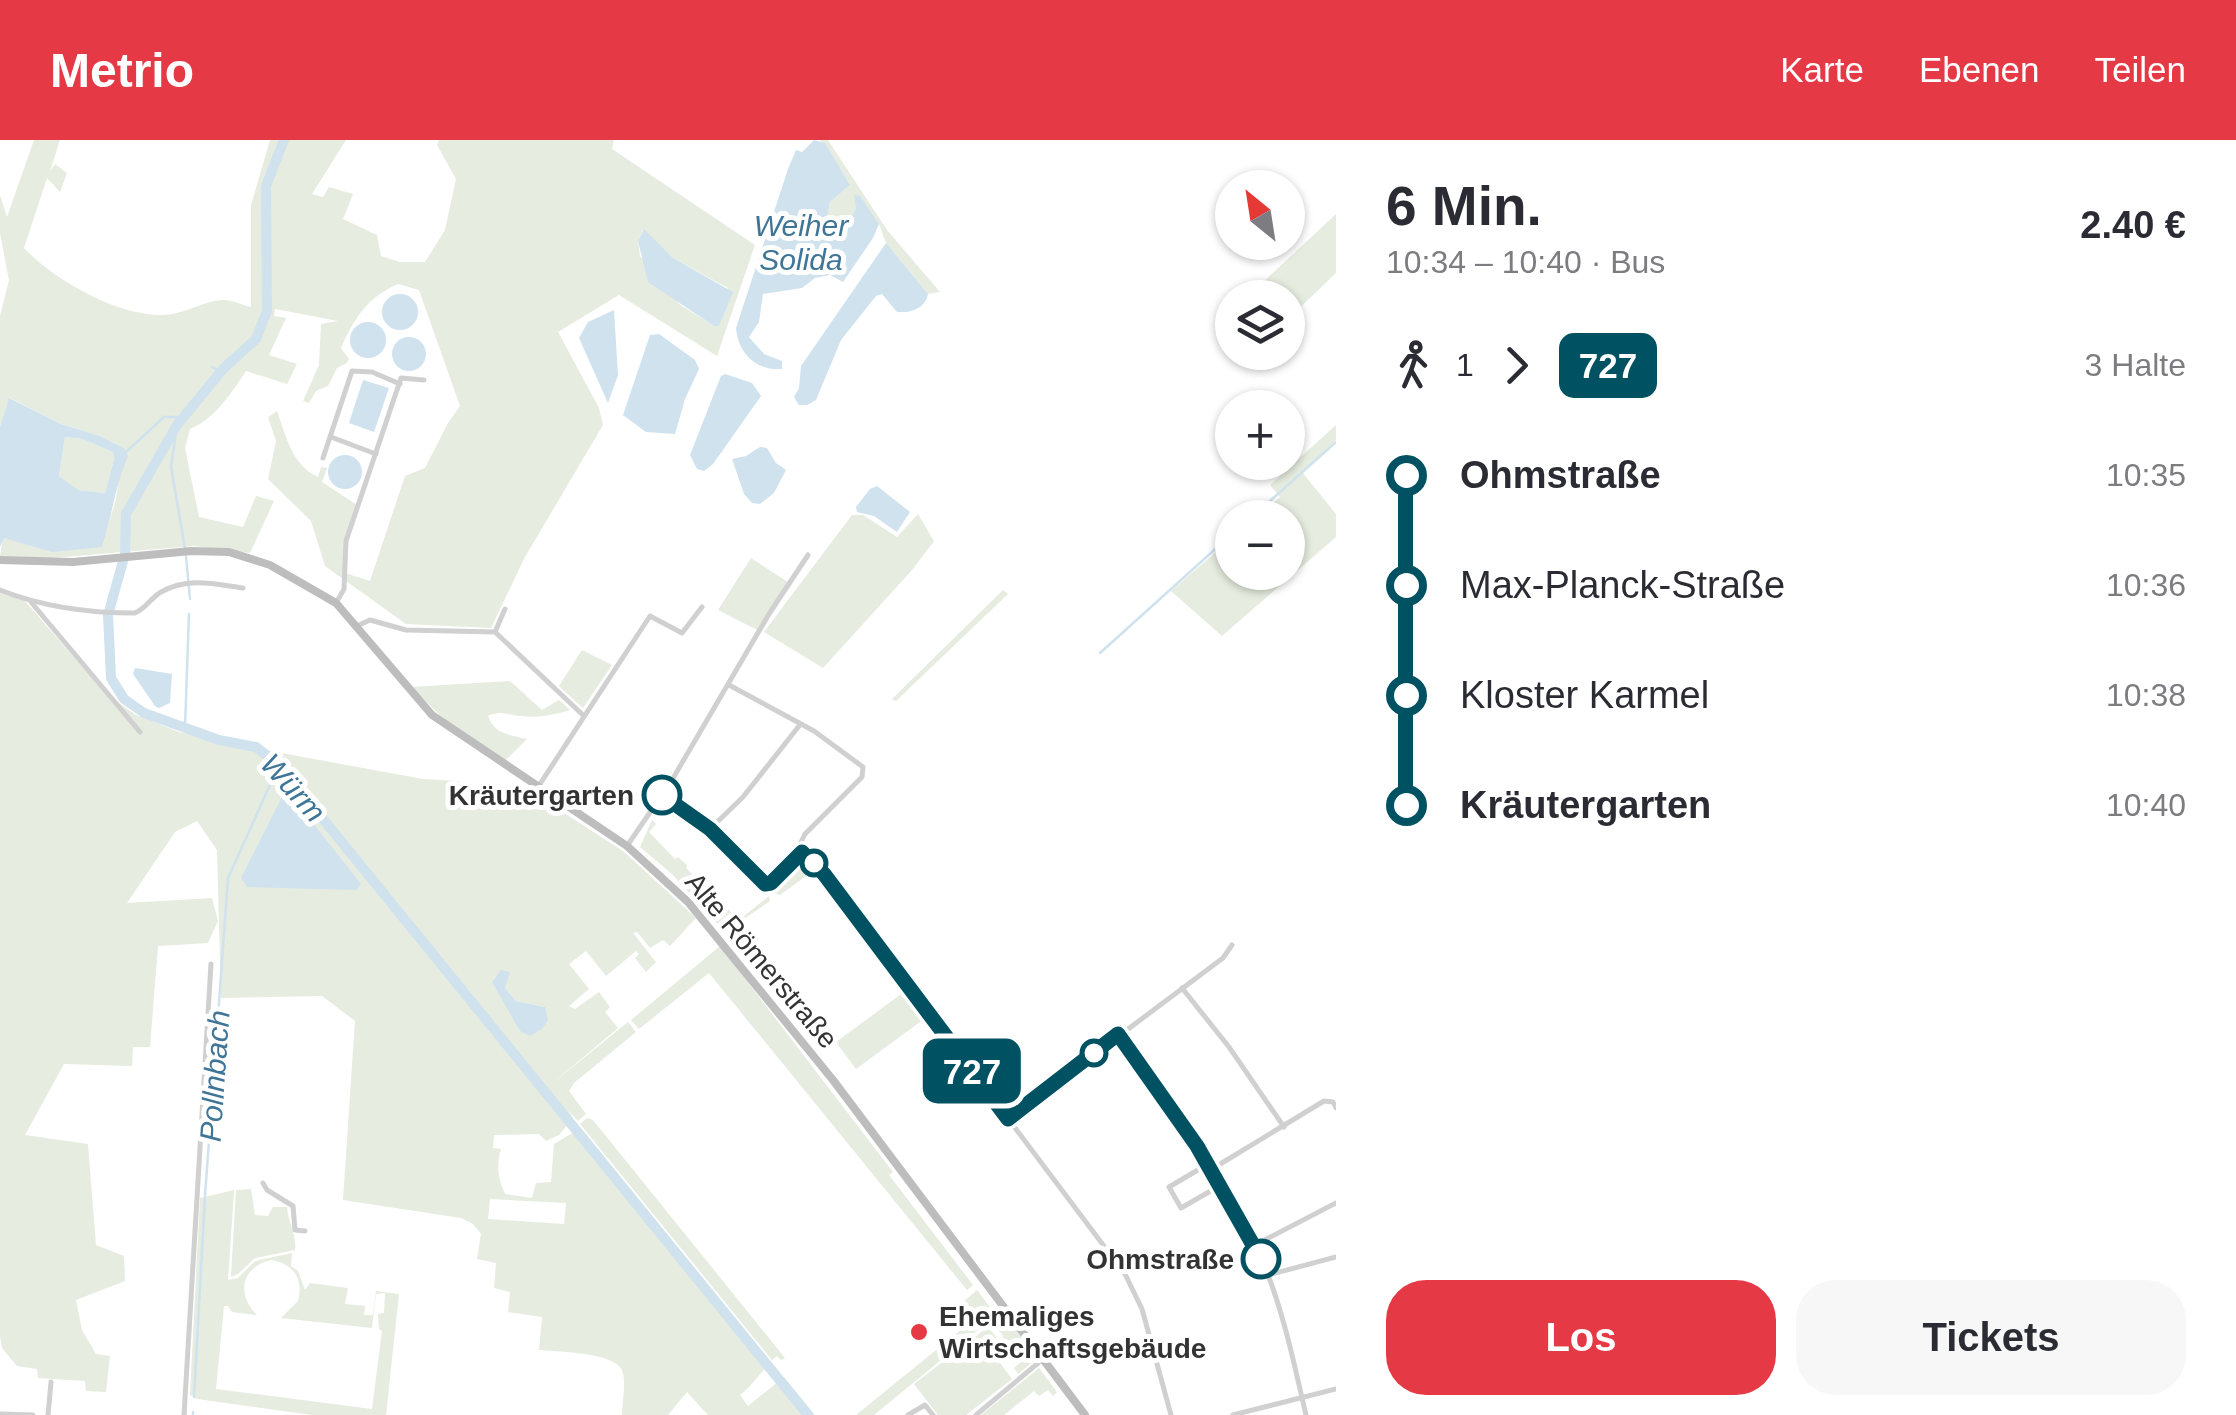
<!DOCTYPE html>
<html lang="de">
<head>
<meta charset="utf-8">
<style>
  :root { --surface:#fff; --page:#f7f7f7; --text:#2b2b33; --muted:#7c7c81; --accent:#e63946 }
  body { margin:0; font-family:Arial,sans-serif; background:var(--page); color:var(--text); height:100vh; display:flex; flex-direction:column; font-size:38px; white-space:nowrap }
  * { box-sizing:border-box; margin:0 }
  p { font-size:32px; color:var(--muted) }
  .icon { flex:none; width:55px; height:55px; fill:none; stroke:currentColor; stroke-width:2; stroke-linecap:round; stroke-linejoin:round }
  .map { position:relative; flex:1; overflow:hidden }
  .details { display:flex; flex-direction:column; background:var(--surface); width:900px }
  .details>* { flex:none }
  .badge { padding:0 20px; border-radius:15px; font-size:35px; line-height:65px }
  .needle { width:65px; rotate:330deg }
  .tools { position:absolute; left:1215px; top:30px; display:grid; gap:20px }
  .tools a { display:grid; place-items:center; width:90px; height:90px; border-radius:50%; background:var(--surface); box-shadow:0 2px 8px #0004; font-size:50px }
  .map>.badge { position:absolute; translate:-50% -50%; box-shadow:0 0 0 5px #fff }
  .legs { display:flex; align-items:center; gap:15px; height:110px; padding:0 50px; font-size:32px }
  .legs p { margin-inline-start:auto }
  .head { display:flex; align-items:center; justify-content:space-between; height:170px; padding:0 50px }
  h1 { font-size:55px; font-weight:700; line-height:75px }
  .cta { display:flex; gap:20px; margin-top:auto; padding:20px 50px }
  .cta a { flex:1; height:115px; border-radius:40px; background:var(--accent); color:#fff; font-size:40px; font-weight:700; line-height:115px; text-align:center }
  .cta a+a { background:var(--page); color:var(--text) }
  ul { padding:0 50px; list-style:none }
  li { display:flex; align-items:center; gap:35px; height:110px; font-size:38px }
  li i { display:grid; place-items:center; width:15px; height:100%; margin:0 12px; background:currentColor }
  li i::after { content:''; width:25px; height:25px; margin:-12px; border:8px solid; border-radius:50%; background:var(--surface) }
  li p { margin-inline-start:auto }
  li:first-child i { background:linear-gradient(#0000 50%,currentColor 0) }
  li:last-child i { background:linear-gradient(currentColor 50%,#0000 0) }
  header { display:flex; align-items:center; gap:60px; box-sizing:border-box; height:140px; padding:0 50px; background:var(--accent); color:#fff }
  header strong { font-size:48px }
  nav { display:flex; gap:55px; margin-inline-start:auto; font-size:35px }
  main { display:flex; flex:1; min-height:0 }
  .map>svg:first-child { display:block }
  .green { fill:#e6ecdf; fill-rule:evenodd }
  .water { fill:#cfe2ee; fill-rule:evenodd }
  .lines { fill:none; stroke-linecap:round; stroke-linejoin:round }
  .stream { stroke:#cfe2ee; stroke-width:2.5 }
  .river { stroke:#cfe2ee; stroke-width:10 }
  .minor { stroke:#d0d0d0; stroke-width:5 }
  .secondary { stroke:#bdbdbd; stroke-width:8 }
  .line-1-casing { stroke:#fff; stroke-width:22 }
  .line-1 { stroke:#005262; stroke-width:15 }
  .stop-1-dot { fill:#fff; stroke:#005262; stroke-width:5 }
  .poi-dot { fill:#e63946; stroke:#fff; stroke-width:4 }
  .labels { text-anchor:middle; stroke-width:10; stroke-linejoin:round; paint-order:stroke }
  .stop-label { font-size:28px; font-weight:bold; fill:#333; stroke:#fff; text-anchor:end }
  .street-label { font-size:28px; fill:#333; stroke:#fff }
  .poi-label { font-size:28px; font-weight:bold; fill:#333; stroke:#fff; text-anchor:start }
  .water-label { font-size:30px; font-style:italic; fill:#3f7597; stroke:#fff }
</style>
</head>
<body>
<header>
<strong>Metrio</strong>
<nav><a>Karte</a><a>Ebenen</a><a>Teilen</a></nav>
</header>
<main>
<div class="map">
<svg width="1336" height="1275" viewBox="0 0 1336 1275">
  <rect width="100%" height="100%" fill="#fff"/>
  <g class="green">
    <path d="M34,0H60L50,31L55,24L67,33L60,52L47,38L24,108C54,140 116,175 161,175C183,175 201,162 221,160C230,159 242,165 251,167V65L270,0H346L312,54L323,57L329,47L353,54L343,79L377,95L381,116L400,122H425L445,90L456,39L437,5L439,0H614L612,9L755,105L717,216L619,155L558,192L599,268L603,285L525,417L491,488L406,484L325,426L311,381L268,339L276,301L268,277L277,271C286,296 292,325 318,337L321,327L327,328L322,342L357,365L346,401L345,433L370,441L405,336L425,328L448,283L460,266L419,150L398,144C368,157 354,178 341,208L349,219L347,223L337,228L328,246L316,251L309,263L303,261L319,225L321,184L338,181L275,169L274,176L286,178L269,215L297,224L287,244L246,231C232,252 214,280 190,289L185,308L199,377L243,387L256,356L274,361L250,413L194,406L40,419L0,416L3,398L102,407L116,359L124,308L100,296L61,284L10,258L0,287V176L9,140L0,93V55L7,77ZM643,90L673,118L728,148L714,186L679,164L640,116L638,101Z"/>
    <path d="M819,0H828L887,90L940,152L928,154L886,103L879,84L856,68L851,82L835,85L827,78L830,62L850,45L825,4Z"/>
    <path d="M1336,74V133L1288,179V158L1247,157Z"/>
    <path d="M1336,285V300L1302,332L1336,374V397L1222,496L1171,451L1232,398V432H1288V378L1256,377L1280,357L1270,345Z"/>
    <path d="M65,297L82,299L113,312L114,319L105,353L77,350L59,336Z"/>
    <path d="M918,374L934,401L912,430L823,528L764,492L852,375H863L897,397Z"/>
    <path d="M751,418L788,442L757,490L718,470Z"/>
    <path d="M1003,450L1008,454L896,561L892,559Z"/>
    <path d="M0,453L25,461L105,553L136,575L179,592L265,610L423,639L458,641L468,655L533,653L623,711L696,778L670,806L663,800L650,808L637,792L633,793L656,822L646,832L635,818L639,814L636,811L606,836L586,811L569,824L589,849L569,866L575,869L599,852L610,867L605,872L618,888L549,946L628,882L636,892L574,943L569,951L586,974L578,981L568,970L573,978L559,995L546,1001L539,994L494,995L493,1008L501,1009C496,1024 498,1040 505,1054L532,1058L536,1043L551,1042L554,1004L581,988L770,1223C759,1234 753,1245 740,1255L748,1266L784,1237L815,1275H708L687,1252L668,1275H622C622,1262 626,1246 623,1233C619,1212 559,1212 539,1210L542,1177L508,1172L510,1152L494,1148L496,1123L477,1119L481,1094L473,1084L461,1078L343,1060L355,881L322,856L221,858L217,710L197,681L175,692L127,763L212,758L218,781L208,803L158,806L150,907H133L132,926L64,924L25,995L88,1004L96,1105L124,1116L125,1141L76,1160L82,1190L96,1214L110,1216L106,1252L86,1251L85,1241L38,1238L37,1229L17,1226L2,1208L0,1196ZM509,832L505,848L516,861L545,867L520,891L494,838ZM490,1059L566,1063L564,1084L488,1079Z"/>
    <path d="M582,510L612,525L583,568L559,546Z"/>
    <path d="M510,541L542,570L559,560L570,570C554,575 538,578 521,576C508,575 500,570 488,576C494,594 510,595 527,599L506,620L445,580L411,547Z"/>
    <path d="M652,680L656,684L649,692L675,719L678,717L687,725L686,728L739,780L769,756L770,761L725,792L672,734L640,707Z"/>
    <path d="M798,721H806L813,731L780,755L768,751Z"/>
    <path d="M720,806L893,1032L889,1035L973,1145L967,1150L709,833L639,889L631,880Z"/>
    <path d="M904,852L924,879L856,929L836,902Z"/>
    <path d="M587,978L593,980L785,1218L781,1220L777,1216L772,1220L580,984Z"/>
    <path d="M251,1049L255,1075L268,1076L273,1067H287C288,1083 297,1094 295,1110L255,1118L238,1134L231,1137L236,1050Z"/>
    <path d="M234,1050L228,1140L238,1138L255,1121L292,1113L291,1126L298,1131L305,1150L310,1143L348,1148L345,1164L365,1166L364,1175H373L376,1151L399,1154L386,1275H312L197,1259L190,1255L200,1058ZM271,1120C293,1123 304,1139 298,1161L281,1178L372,1188L376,1154L385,1153L384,1173L378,1174L379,1189L382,1191L372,1269L216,1249L224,1166H228L232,1172L257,1175C236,1154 241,1127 271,1120Z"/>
    <path d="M977,1150L996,1175L874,1275H856L973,1180L962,1163Z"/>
    <path d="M1005,1174L1036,1219L1018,1234L1014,1228L1023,1220L1018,1214L1008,1221L1002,1215L1003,1196L993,1183Z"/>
    <path d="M988,1187L996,1197L997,1219L1012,1239L966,1275H938L914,1244Z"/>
    <path d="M1039,1228L1057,1252L1053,1256L1048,1250L1039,1256L1034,1251L1004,1275H981Z"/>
  </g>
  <g class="water">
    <path d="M814,0L825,3L850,45L830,62L827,78L835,85L850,82L856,68L854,55L860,56L879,84L873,98L843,142L830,135L815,138L802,148L763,154L759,182L749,197L764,214L782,221V229C756,231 738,213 736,188L788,29L796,10L802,12Z"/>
    <path d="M644,89L673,118L733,152L719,186H714L648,142L638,101Z"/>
    <path d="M886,103L928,154C925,169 910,173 897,172L882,154L876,156L841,200L816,260L807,265H799L794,257L799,248L801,226Z"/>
    <circle cx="400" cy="172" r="18"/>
    <path d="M614,170L618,235L608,263L579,198L588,182Z"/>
    <circle cx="368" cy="200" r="18"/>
    <path d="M659,194L695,220L699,229L685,259L675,294L646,292L623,275L650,195Z"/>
    <circle cx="409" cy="214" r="17"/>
    <path d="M725,234L752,243L761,256L713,324L704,331L697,329L690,315L721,236Z"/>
    <path d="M363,240L389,248L374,292L349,283Z"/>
    <path d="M9,258L61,284L100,296L124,308L128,316C115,346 112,377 102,407L52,412L4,398L0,407V287ZM65,297L82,299L113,312L114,319L105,353L78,350L59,336Z"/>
    <path d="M760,307L767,308L776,323L786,330L774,353L760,364L752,363L744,354L732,319L746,316Z"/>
    <circle cx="345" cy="332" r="17"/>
    <path d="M877,346L910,372L897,392L874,376L857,372L856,367L870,349Z"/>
    <path d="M135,528L172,534L170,563L159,568L155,566L133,534Z"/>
    <path d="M286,649L361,744L356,750L247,747L241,738Z"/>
    <path d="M501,830L510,832L505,848L516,861L545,867L548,880L542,889L530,896L520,891L492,842Z"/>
  </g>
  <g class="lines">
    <g class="stream">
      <path d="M212,227L221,232"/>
      <path d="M177,285L171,327L185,408"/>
      <path d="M126,312L164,277H183"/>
      <path d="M1251,378L1336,302"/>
      <path d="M186,416L190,459"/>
      <path d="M1100,513L1232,394"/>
      <path d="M185,587L189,474"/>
      <path d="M194,1257L205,1056L228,738L279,625"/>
      <path d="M193,1275V1272"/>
    </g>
    <path class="river" d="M284,0L266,46L267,171L256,199L223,229L177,285L126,374L125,414L108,475L111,538L124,559L144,573L219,600L256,607L279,625L808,1275"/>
    <g class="minor">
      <path d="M331,297L376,314"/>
      <path d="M323,318L352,231L372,232L400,244"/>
      <path d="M0,450C43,467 89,473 135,473C146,468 151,458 161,452C188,437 214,444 243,448"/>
      <path d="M31,462L140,592"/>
      <path d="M336,463L344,449L346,401L401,238L424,240"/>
      <path d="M359,485L370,480L406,490L495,492L584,576"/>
      <path d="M495,492L505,469"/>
      <path d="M729,545L814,591L863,627L862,637L805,694L801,702L802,711"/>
      <path d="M538,647L650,476L682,493L702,467"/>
      <path d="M662,655L710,689L765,745L771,743L802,712"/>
      <path d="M710,689L743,657L799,586"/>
      <path d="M627,706L672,640L769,474L808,415"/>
      <path d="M802,711L824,734L1125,1134L1142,1169L1171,1275"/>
      <path d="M1182,848L1229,907L1284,987"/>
      <path d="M1118,894C1173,970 1233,1047 1268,1135C1285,1179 1295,1228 1306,1275"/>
      <path d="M1008,979L1223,818L1232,805"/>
      <path d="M1208,1024L1169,1047L1181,1068L1221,1045"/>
      <path d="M1212,1029L1324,961L1333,962L1336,968"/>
      <path d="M263,1043L267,1050L293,1066L295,1090L305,1091"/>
      <path d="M1255,1105L1336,1063"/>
      <path d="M1268,1135L1336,1117"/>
      <path d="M0,1274L33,1275"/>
      <path d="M48,1275L51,1242"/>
      <path d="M184,1275L211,824"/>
      <path d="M908,1275L925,1265L933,1275"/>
      <path d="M976,1275L1043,1219"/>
      <path d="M1233,1275L1336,1249"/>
    </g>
    <path class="secondary" d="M0,420L73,422L191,411L229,412L270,425L336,463L432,575L627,706L688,762L833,940L1085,1275"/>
  </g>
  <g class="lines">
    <defs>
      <path id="line-1" d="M662,655L710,689L765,744L771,743L802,712L824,734L1008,979L1118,894L1197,1006L1261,1119"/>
    </defs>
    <use href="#line-1" class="line-1-casing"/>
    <use href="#line-1" class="line-1"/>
  </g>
  <g class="stop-1-dot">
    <circle cx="662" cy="655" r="18"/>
    <circle cx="814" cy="723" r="12"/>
    <circle cx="1094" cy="913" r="12"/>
    <circle cx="1261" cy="1119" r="18"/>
  </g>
  <circle class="poi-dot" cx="919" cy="1192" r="10"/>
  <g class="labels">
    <g class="stop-label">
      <text x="634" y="665">Kräutergarten</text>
      <text x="1234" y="1129">Ohmstraße</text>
    </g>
    <g class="street-label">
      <text transform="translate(762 820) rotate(50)" y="10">Alte Römerstraße</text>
    </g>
    <g class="poi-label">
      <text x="939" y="1186">Ehemaliges<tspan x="939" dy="32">Wirtschaftsgebäude</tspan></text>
    </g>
    <g class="water-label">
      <text x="801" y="96">Weiher<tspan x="801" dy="34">Solida</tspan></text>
      <text transform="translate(293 648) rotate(48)" y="10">Würm</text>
      <text transform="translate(215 936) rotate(-86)" y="10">Pollnbach</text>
    </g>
  </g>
</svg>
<div class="tools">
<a><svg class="needle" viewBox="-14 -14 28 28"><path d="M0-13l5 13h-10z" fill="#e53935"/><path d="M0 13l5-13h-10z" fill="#7c7c81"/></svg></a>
<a><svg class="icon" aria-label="layers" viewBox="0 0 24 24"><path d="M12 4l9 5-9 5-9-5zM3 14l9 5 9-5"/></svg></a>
<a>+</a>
<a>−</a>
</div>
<b class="badge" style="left:972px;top:931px;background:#005262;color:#fff">727</b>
</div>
<section class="details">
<div class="head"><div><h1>6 Min.</h1><p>10:34 – 10:40 · Bus</p></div><b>2.40 €</b></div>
<div class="legs"><svg class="icon" aria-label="walk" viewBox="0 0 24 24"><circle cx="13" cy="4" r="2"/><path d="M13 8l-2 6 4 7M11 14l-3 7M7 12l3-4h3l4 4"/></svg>1<svg class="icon" aria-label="forward" viewBox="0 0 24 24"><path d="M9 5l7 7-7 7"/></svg><b class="badge" style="background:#005262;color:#fff">727</b><p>3 Halte</p></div>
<ul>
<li><i style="color:#005262"></i><b>Ohmstraße</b><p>10:35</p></li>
<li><i style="color:#005262"></i><span>Max-Planck-Straße</span><p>10:36</p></li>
<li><i style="color:#005262"></i><span>Kloster Karmel</span><p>10:38</p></li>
<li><i style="color:#005262"></i><b>Kräutergarten</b><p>10:40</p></li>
</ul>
<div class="cta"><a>Los</a><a>Tickets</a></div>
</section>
</main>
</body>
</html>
